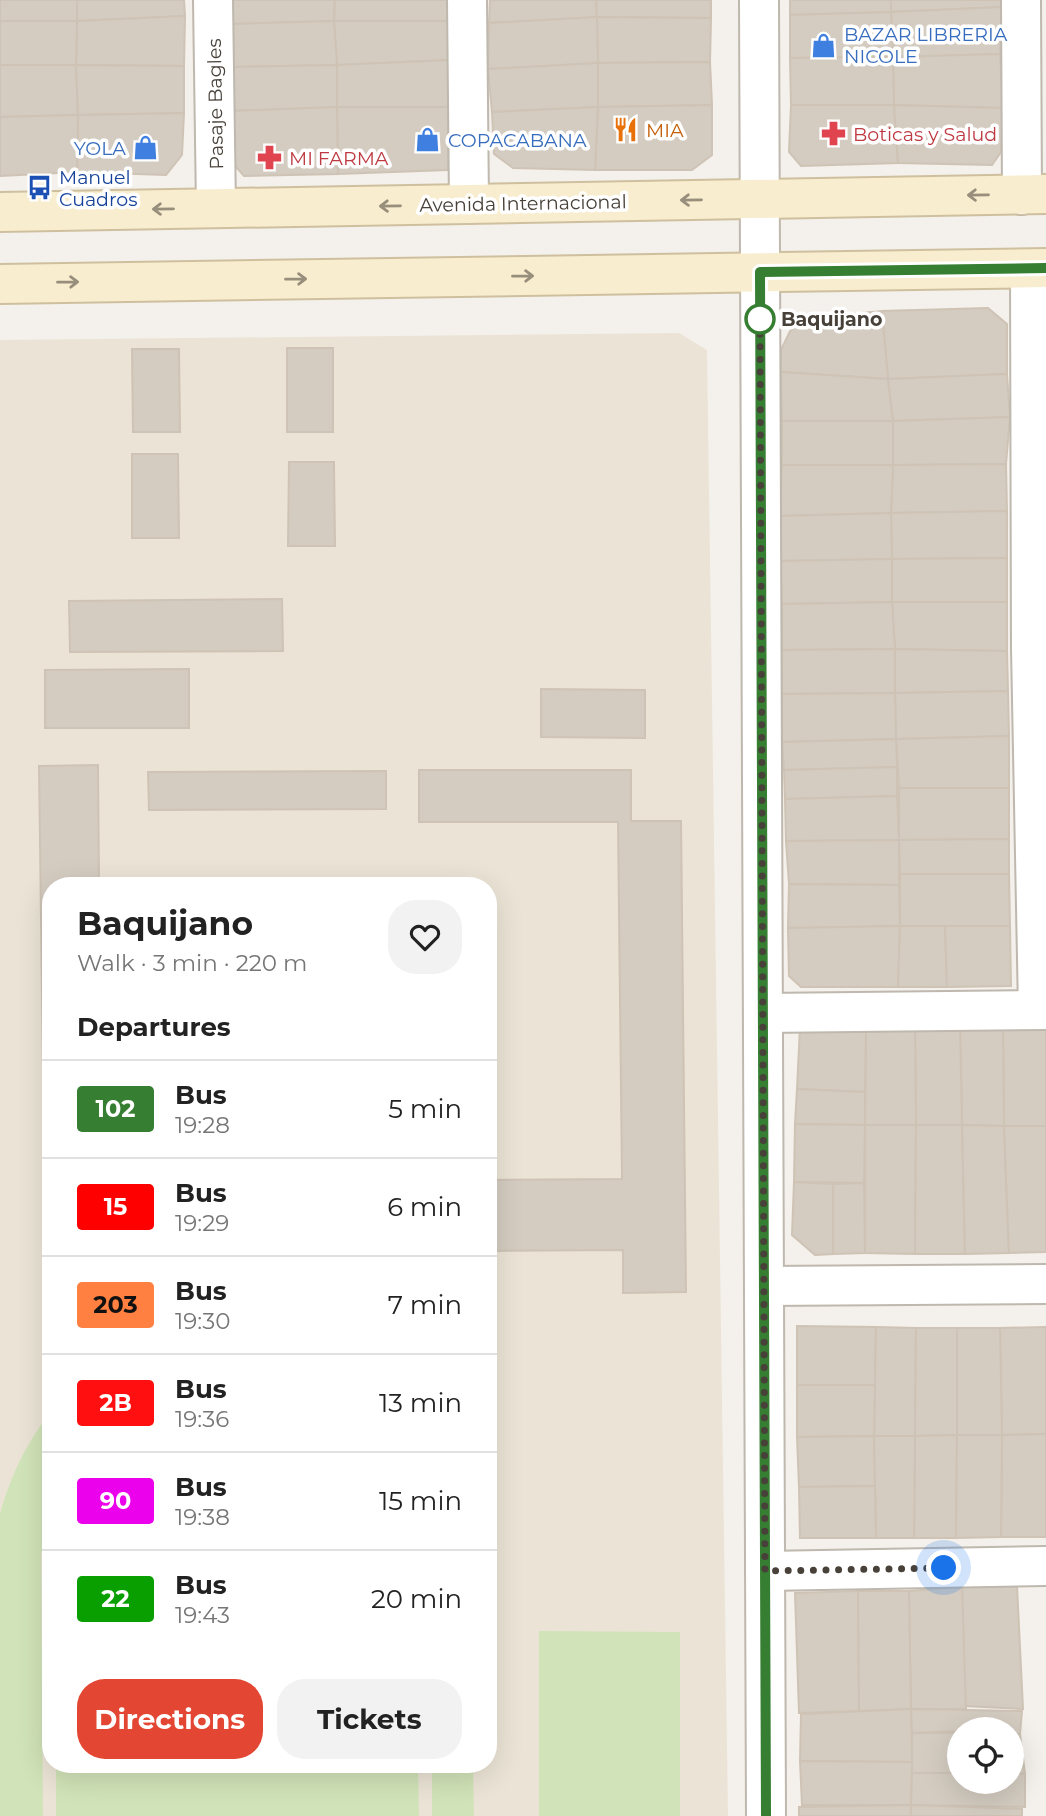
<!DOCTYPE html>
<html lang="en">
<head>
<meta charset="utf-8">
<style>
  :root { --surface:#fff; --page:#f2f2f2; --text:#222; --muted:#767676; --line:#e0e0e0; --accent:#e34632 }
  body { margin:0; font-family:Montserrat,sans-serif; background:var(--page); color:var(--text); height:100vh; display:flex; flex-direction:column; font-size:26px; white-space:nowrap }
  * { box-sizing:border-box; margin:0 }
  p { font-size:23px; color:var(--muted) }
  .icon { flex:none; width:38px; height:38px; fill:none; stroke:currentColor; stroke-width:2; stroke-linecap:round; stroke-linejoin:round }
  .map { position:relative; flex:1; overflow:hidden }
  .side { position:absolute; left:42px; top:877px; width:455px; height:896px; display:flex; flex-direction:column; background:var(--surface); border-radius:28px; box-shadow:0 7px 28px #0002 }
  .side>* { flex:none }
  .badge { padding:0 14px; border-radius:5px; font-size:24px; line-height:46px }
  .controls { position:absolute; left:947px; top:1717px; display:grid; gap:14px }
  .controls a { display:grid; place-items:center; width:77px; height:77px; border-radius:50%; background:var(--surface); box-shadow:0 7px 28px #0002; font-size:35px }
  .you { position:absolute; width:35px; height:35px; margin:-18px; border:5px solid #fff; border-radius:50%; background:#1a73e8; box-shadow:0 0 0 10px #1a73e833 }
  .map>.badge { position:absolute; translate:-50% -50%; box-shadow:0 0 0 4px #fff }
  h2 { padding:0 35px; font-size:26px; line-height:63px }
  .round { display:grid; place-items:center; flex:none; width:74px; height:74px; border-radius:28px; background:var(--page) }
  .head { display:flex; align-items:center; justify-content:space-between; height:119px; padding:0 35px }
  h1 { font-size:33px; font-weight:700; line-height:52px }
  .primary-button { display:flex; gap:14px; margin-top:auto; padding:14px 35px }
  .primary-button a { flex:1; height:80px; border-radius:28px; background:var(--accent); color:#fff; font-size:28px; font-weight:700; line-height:80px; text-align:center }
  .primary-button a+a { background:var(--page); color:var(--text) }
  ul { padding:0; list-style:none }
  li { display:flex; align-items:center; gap:21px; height:98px; padding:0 35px; border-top:2px solid var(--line) }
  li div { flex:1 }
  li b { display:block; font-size:26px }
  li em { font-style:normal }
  li .badge { min-width:77px; font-weight:700; text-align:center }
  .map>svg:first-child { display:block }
  .education { fill:#ebe4d6; fill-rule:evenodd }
  .green { fill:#d1e3b8 }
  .building { fill:#d4ccc1; stroke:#cec3b5; stroke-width:2 }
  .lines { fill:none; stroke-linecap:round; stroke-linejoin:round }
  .minor-casing { stroke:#beb8ae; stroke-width:42 }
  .secondary-casing { stroke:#cec09f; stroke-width:42 }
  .minor { stroke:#fff; stroke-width:38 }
  .secondary { stroke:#f9edcf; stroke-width:38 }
  .oneway { stroke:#978e7c }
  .line-casing { stroke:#fff; stroke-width:16 }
  .line { stroke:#367e32; stroke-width:10 }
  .walk { stroke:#474139; stroke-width:7; stroke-dasharray:0 12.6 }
  .stop-dot { fill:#fff; stroke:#367e32; stroke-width:3.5 }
  .labels { text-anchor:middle; stroke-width:7; stroke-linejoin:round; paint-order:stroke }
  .shop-label { font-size:19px; fill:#366cbe; stroke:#fff; text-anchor:start }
  .street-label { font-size:19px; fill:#474139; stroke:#fff }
  .food-label { font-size:19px; fill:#c56008; stroke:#fff; text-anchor:start }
  .health-label { font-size:19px; fill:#be3a42; stroke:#fff; text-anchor:start }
  .transit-label { font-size:19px; fill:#164399; stroke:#fff; text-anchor:start }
  .stop-label { font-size:19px; font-weight:bold; fill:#474139; stroke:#fff; text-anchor:start }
</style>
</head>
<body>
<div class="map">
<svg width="1046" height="1816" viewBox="0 0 1046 1816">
  <rect width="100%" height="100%" fill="#f4f0eb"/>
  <path class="education" d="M679,333L707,350L728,1816H0V340ZM51,886H488V1764H51Z"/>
  <g class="green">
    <path d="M51,1411V1500L41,1555L43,1816H0V1514C11,1475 26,1444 51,1411Z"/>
    <path d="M539,1631L680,1632V1816H539Z"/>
    <path d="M56,1764H418L419,1816H56Z"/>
    <path d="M432,1764H473L474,1816H432Z"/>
  </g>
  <g class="building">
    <rect x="0" y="0" width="77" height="21"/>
    <path d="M77,0H184L185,16L77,21Z"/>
    <path d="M230,0H335L334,21L231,24Z"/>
    <path d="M335,0H450V21H334Z"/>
    <path d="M490,0H596L597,17L489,23Z"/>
    <path d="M596,0H711V18L597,17Z"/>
    <path d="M790,0H891V12L790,15Z"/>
    <path d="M891,0H1001L1002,7L891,12Z"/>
    <path d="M1002,7L1000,54L893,57L891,12Z"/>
    <path d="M891,12L893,57L790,58V15Z"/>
    <path d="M185,16L184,66L76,65L77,21Z"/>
    <path d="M597,17L711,18L710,62L598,63Z"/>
    <path d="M597,17L598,63L488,69L489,23Z"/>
    <path d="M0,21H77L76,65H0Z"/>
    <path d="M334,21H450L449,60L337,65Z"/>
    <path d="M334,21L337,65L230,67L231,24Z"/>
    <path d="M1000,54L1003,108L894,105L893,57Z"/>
    <path d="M893,57L894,105H791L790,58Z"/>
    <path d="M449,60L448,107H337V65Z"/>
    <path d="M710,62L712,105L598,107V63Z"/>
    <path d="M598,63V107L492,112L488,69Z"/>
    <path d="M0,65H76L78,115L0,117Z"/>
    <path d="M76,65L184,66V113L78,115Z"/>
    <path d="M337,65V107L231,111L230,67Z"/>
    <path d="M712,105V155L692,170H595L598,107Z"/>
    <path d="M791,105H894L898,163L801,166L789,152Z"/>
    <path d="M894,105L1003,108L1001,152L992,165L898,163Z"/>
    <path d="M337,107H448V170L338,174Z"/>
    <path d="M337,107L338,174L244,176L229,159L231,111Z"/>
    <path d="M598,107L595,170L513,168L494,154L492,112Z"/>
    <path d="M184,113L182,155L166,175L77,172L78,115Z"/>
    <path d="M78,115L77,172L0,176V117Z"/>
    <path d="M988,308L1007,324V374L888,379L882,311Z"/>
    <path d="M882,311L888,379L781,372V350L790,331L803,318Z"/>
    <rect x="287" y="348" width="46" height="84"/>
    <path d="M132,349H179L180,432H133Z"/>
    <path d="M781,372L888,379L893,421H782Z"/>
    <path d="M1007,374L1010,417L893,421L888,379Z"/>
    <path d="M1010,417L1006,464L893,465V421Z"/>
    <rect x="782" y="421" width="111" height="44"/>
    <path d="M132,454H178L179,538H132Z"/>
    <path d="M289,462H334L335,546H288Z"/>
    <path d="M1006,464L1007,511L891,513L893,465Z"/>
    <path d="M782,465H893L891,513L779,516Z"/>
    <path d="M1007,511V558L892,559L891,513Z"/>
    <path d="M891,513L892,559L780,561L779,516Z"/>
    <path d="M1007,558V602H892V559Z"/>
    <path d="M892,559V602L782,604L780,561Z"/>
    <path d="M282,599L283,651L70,652L69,601Z"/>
    <path d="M892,602H1007V651L895,649Z"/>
    <path d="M892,602L895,649L782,650V604Z"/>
    <path d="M895,649L1007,651L1008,691L895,693Z"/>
    <path d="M895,649V693L782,694V650Z"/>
    <path d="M189,669V728H45V670Z"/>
    <path d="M541,689L645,690V738L541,737Z"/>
    <path d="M1008,691L1009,736L896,739L895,693Z"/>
    <path d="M895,693L896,739L782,742V694Z"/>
    <path d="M1009,736V788H899L896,739Z"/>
    <path d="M896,739L897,767L784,770L782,742Z"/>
    <path d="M98,765L99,886H51V1298H46L39,766Z"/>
    <path d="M897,767V796L785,799L784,770Z"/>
    <path d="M419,770H631V821H681L686,1292L623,1293V1250L488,1251V1180L622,1179L618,822H419Z"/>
    <path d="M386,771V809L149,810L148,772Z"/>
    <path d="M899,788H1009V839L899,840Z"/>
    <path d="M897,796L899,840L786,841L785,799Z"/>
    <path d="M1009,839V874H900L899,840Z"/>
    <path d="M899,840V885L789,884L786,841Z"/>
    <path d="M900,874H1009L1010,926H900Z"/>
    <path d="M789,884L899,885L900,926L788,928Z"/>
    <path d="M900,926L898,987H801L789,976L788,928Z"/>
    <path d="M900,926H945L947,987H898Z"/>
    <path d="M945,926H1010L1011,986L947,987Z"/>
    <path d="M1046,1023V1126H1004L1003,1024Z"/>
    <path d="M1003,1024L1004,1126L962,1125L960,1025Z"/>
    <path d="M960,1025L962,1125H916L915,1026Z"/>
    <path d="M915,1026L916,1125H865L866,1027Z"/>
    <path d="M800,1027H866L865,1092L797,1089Z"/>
    <path d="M797,1089L865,1092V1125L795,1124Z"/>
    <path d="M795,1124L865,1125L864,1183L794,1182Z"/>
    <path d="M865,1125H916L915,1254L865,1253Z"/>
    <path d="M916,1125H962L965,1254H915Z"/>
    <path d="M962,1125L1004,1126L1009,1253L965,1254Z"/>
    <path d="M1004,1126H1046V1252L1009,1253Z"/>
    <path d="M794,1182L833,1184V1254L815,1255L792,1235Z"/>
    <path d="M864,1183L865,1253L833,1254V1184Z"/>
    <path d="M797,1326L876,1327L875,1385H797Z"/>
    <path d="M876,1327L916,1328L915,1436H874Z"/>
    <path d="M1046,1327V1434L1002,1435L1000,1328Z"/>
    <path d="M916,1328H957V1435L915,1436Z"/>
    <path d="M957,1328H1000L1002,1435H957Z"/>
    <path d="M797,1385H875L874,1436L797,1437Z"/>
    <path d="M1046,1434V1537H1001L1002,1435Z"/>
    <path d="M957,1435L956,1538H914L915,1436Z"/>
    <path d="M957,1435H1002L1001,1537L956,1538Z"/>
    <path d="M874,1436L875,1486L799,1487L797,1437Z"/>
    <path d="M874,1436H915L914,1538H876Z"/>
    <path d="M875,1486L876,1538H800L799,1487Z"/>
    <path d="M1017,1586L1023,1709L965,1706L962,1587Z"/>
    <path d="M962,1587L966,1709H911L909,1591Z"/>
    <path d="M858,1591L859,1711L799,1713L795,1593Z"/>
    <path d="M858,1591H909L911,1709L859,1711Z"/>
    <path d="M911,1709L1022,1711L1020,1734H1012V1729L912,1733Z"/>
    <path d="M911,1709L912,1762L800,1761L801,1714Z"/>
    <rect x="912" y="1733" width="47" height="40"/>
    <path d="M1012,1734H1020L1025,1774H1012Z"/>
    <path d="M800,1761L912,1762L911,1805H802Z"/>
    <path d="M912,1773H959V1782H1012V1774H1025V1807L911,1805Z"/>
    <path d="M911,1805L1022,1809V1816H911Z"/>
    <path d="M911,1805V1816H799V1807Z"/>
  </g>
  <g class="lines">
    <defs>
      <g id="minor">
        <path d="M213,0L216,208"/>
        <path d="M467,0L469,204"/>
        <path d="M759,0L766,1816"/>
        <path d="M1021,0L1022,195"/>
        <path d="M1030,269L1031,648L1038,1010"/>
        <path d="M763,1013L1046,1010"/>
        <path d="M764,1286L1046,1284"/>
        <path d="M765,1571L1046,1566"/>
      </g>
      <g id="secondary">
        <path d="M0,212L1046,194"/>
        <path d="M0,284L1046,268"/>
      </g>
    </defs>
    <use href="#minor" class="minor-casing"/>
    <use href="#secondary" class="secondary-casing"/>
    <use href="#minor" class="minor"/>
    <use href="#secondary" class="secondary"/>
  </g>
  <defs><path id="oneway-shaft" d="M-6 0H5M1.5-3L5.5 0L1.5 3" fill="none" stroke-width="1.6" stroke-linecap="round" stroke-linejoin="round" transform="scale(1.75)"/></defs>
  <g class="oneway">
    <use href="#oneway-shaft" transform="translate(978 195) rotate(179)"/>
    <use href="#oneway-shaft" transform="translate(691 200) rotate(179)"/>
    <use href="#oneway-shaft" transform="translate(390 206) rotate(179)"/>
    <use href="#oneway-shaft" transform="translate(163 209) rotate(179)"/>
    <use href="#oneway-shaft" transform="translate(523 276) rotate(-1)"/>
    <use href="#oneway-shaft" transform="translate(296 279) rotate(-1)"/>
    <use href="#oneway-shaft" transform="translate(68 282) rotate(-1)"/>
  </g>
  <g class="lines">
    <defs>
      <path id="line" d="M766,1816L760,272L1046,268"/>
    </defs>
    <use href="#line" class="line-casing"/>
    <use href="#line" class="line"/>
    <path class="walk" d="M760,319V314L765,1571L944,1568"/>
  </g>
  <defs>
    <symbol id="shop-bare" viewBox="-9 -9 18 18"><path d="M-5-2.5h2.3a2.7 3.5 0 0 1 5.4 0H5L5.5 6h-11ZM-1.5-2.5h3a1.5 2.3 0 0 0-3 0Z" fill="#3f7fe0" stroke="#fff" stroke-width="2.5" paint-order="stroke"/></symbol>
    <symbol id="restaurant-bare" viewBox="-9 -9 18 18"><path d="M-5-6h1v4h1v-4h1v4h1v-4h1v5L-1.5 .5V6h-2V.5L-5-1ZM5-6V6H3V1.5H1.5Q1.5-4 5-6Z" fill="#e8710a" stroke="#fff" stroke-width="2.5" paint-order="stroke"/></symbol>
    <symbol id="pharmacy-bare" viewBox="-9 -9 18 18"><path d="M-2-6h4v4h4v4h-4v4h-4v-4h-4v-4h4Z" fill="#e0444e" stroke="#fff" stroke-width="2.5" paint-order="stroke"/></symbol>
    <symbol id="bus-bare" viewBox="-9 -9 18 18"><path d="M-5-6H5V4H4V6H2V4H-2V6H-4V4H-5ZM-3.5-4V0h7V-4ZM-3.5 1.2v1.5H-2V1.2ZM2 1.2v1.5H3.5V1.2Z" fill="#1a4fb4" stroke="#fff" stroke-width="2.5" paint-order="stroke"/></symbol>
  </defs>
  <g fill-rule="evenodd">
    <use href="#shop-bare" x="806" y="28" width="35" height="35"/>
    <use href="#restaurant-bare" x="608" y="112" width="35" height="35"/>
    <use href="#pharmacy-bare" x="816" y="116" width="35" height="35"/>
    <use href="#shop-bare" x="410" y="122" width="35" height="35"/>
    <use href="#shop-bare" x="128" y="130" width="35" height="35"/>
    <use href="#pharmacy-bare" x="252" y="140" width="35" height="35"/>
    <use href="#bus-bare" x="22" y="170" width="35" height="35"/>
  </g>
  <circle class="stop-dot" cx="760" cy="319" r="14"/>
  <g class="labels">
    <g class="shop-label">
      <text x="844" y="41">BAZAR LIBRERIA<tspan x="844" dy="22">NICOLE</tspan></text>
      <text x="448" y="147">COPACABANA</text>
      <text x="126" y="155" text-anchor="end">YOLA</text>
    </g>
    <g class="street-label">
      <text transform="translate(215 104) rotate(-91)" y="7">Pasaje Bagles</text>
      <text transform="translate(523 203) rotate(-1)" y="7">Avenida Internacional</text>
    </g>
    <g class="food-label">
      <text x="646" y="137">MIA</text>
    </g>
    <g class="health-label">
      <text x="853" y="141">Boticas y Salud</text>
      <text x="289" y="165">MI FARMA</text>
    </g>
    <g class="transit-label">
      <text x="59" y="184">Manuel<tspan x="59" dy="22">Cuadros</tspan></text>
    </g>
    <g class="stop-label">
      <text x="781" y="326">Baquijano</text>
    </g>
  </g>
</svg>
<div class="controls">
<a><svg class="icon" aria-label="locate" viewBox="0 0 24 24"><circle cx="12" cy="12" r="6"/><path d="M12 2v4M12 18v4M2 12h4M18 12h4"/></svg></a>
</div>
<div class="you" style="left:944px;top:1568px"></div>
<section class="side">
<div class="head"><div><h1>Baquijano</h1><p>Walk · 3 min · 220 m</p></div><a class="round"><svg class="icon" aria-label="heart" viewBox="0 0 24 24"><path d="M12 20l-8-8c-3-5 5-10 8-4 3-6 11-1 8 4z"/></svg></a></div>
<h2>Departures</h2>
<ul>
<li><span class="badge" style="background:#367e32;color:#fff">102</span><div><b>Bus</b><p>19:28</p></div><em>5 min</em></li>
<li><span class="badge" style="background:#f00;color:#fff">15</span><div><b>Bus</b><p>19:29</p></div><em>6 min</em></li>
<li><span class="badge" style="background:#ff8040;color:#111">203</span><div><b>Bus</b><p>19:30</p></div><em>7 min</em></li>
<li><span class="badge" style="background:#ff0f0f;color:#fff">2B</span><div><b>Bus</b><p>19:36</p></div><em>13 min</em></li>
<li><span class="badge" style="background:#eb01eb;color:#fff">90</span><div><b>Bus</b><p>19:38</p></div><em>15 min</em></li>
<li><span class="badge" style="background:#099f00;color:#fff">22</span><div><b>Bus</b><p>19:43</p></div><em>20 min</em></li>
</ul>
<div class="primary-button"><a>Directions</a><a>Tickets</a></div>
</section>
</div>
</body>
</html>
